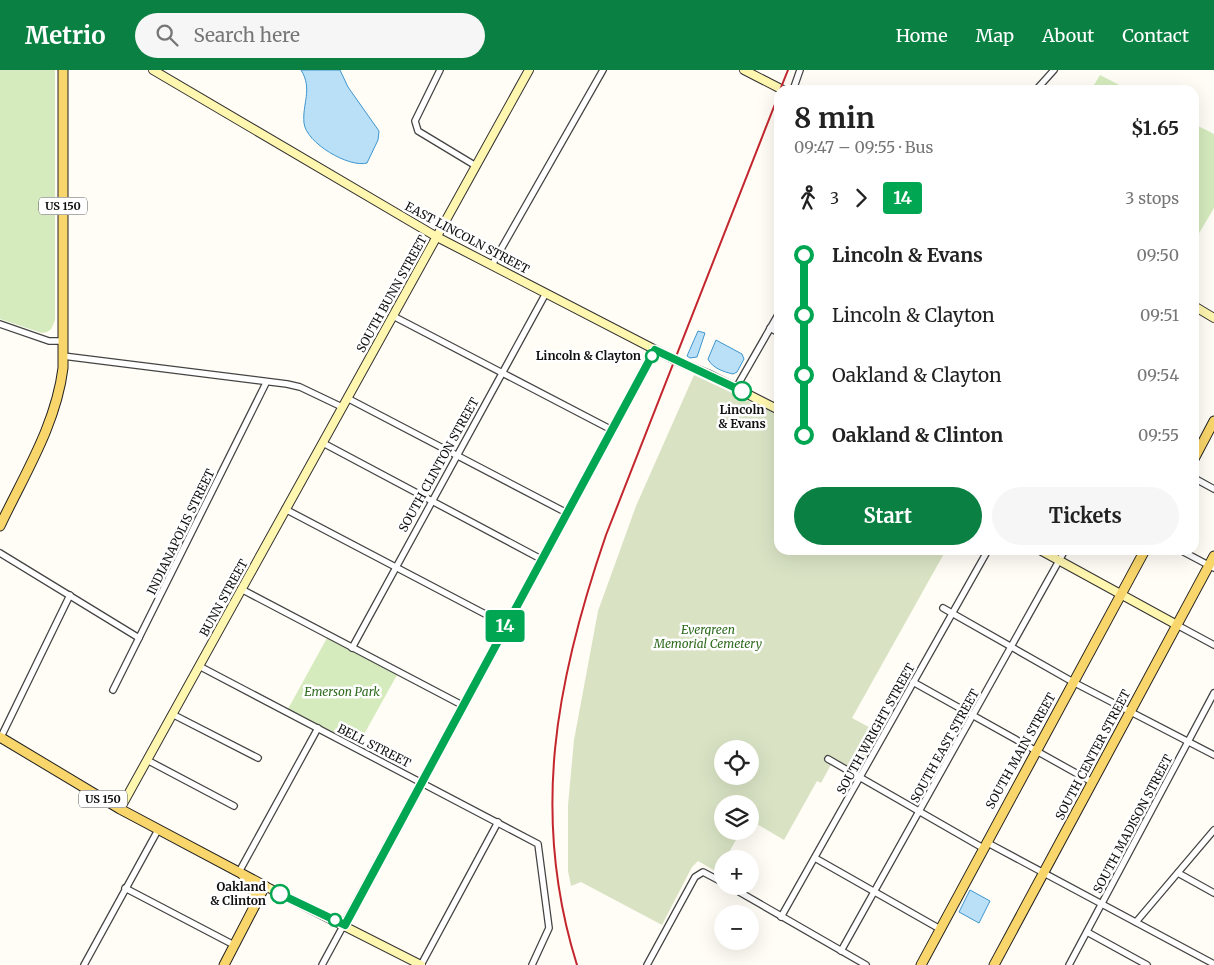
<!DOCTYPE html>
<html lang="en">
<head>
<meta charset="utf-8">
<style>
  :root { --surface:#fff; --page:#f6f6f6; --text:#222; --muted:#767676; --accent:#0b8043 }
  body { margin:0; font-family:Merriweather,serif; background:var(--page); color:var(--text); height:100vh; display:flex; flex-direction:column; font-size:19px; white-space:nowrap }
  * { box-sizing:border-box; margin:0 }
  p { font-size:16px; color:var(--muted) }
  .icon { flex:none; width:28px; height:28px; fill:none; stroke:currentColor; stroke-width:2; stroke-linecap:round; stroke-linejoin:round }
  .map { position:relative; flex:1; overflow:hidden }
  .drawer { position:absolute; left:774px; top:15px; width:425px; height:470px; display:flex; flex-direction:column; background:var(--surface); border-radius:15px; box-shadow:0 5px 20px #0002 }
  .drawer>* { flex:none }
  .badge { padding:0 10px; border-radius:4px; font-size:18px; line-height:32px }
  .controls { position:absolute; left:714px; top:670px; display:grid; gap:10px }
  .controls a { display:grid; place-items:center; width:45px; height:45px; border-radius:50%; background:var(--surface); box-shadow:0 5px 20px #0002; font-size:25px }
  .map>.badge { position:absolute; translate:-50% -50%; box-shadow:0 0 0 2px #fff }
  .legs { display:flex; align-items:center; gap:8px; height:55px; padding:0 20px; font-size:16px }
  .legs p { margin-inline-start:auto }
  .head { display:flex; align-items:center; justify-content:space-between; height:85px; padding:0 20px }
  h1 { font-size:28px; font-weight:700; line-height:38px }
  .cta { display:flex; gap:10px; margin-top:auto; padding:10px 20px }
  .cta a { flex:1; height:58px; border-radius:30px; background:var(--accent); color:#fff; font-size:20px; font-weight:700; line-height:58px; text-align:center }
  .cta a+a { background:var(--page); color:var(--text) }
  ul { padding:0 20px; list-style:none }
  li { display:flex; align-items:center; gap:18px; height:60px; font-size:19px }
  li i { display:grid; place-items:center; width:8px; height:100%; margin:0 6px; background:currentColor }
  li i::after { content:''; width:12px; height:12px; margin:-6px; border:4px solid; border-radius:50%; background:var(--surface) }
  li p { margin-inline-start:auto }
  li:first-child i { background:linear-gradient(#0000 50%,currentColor 0) }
  li:last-child i { background:linear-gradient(currentColor 50%,#0000 0) }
  header { display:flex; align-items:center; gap:30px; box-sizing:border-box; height:70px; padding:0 25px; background:var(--accent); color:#fff }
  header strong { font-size:24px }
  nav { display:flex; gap:28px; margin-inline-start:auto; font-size:18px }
  .search { width:350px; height:45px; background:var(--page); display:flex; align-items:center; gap:12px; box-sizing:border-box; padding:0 18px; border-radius:28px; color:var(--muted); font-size:19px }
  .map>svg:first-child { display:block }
  .green { fill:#d5ebbd }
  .cemetery { fill:#d9e3c4; fill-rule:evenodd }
  .water { fill:#b9e0f7; stroke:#3f96cf }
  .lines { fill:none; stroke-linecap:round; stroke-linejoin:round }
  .street-casing { stroke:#444; stroke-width:8 }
  .secondary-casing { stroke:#333; stroke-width:10 }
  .primary-casing { stroke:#222; stroke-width:11 }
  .street { stroke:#fff; stroke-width:5.5 }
  .secondary { stroke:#fff6b0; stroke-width:8 }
  .primary { stroke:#f9d66b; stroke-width:9 }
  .rail { stroke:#c4262e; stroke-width:2 }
  .line-1-casing { stroke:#fff; stroke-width:11 }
  .line-1 { stroke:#00a651; stroke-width:8 }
  .stop-1-dot { fill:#fff; stroke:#00a651; stroke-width:2.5 }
  .labels { text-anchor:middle; stroke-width:5; stroke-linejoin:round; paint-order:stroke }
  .shield { fill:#fff; stroke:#585858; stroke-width:1 }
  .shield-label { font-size:11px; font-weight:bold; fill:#111 }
  .street-label { font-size:12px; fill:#111; stroke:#fff }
  .stop-label { font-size:12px; font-weight:bold; fill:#111; stroke:#fff; text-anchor:end }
  .park-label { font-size:12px; font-style:italic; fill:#2f6b1f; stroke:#fff }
</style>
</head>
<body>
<header>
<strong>Metrio</strong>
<div class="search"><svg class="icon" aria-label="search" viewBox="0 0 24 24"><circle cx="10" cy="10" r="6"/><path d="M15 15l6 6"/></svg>Search here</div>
<nav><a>Home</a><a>Map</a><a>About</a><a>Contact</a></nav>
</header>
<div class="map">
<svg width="1214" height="895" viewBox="0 0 1214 895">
  <rect width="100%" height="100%" fill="#fffdf5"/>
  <g class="green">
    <path d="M0,0H55V250C52,258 51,262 42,263L0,249Z"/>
    <path d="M1100,5L1129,20H1091Z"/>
    <path d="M1194,54L1214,64V138L1198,165L1194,164Z"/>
    <path d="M327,568L397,605L358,675L288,639Z"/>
  </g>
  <path class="cemetery" d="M694,305L779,345V480H946L852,648L880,663L858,702L834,689L821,713L817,711L784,770L750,750V734H722V761H741L725,789H722L717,802L698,791L692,797L662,855L581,812L571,816L568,801V735L574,670L598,541L636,436ZM722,679H750V706H722Z"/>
  <g class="water">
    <path d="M301,0H340L348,17L379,61L378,70L367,93C349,98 306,73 304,53C302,34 313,19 301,0Z"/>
    <path d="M698,261L705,263L697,287L690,288L687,286Z"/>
    <path d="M716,270L742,284L744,289L737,302L733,304C724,302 712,298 708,289Z"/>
    <path d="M970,820L990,831L979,853L959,842Z"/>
  </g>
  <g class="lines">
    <defs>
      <g id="street">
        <path d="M440,0L415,51L418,61L476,96"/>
        <path d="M793,20L800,0"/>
        <path d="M1036,20L1054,0"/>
        <path d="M492,195L603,0"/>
        <path d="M393,246L612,360"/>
        <path d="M0,254L49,271H62"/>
        <path d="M770,258L779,263"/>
        <path d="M63,286L287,314L300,317L342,337"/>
        <path d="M736,318L779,243"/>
        <path d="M347,328L567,443"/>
        <path d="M323,373L541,489"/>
        <path d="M1194,408L1214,419"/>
        <path d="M285,439L506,555"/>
        <path d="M1180,480L1214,498"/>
        <path d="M0,483L139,568"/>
        <path d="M241,519L462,635"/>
        <path d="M943,538L1073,612L1214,685"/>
        <path d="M1177,555L1214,575"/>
        <path d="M352,578L546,223"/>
        <path d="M199,596L538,774L549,858L532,895"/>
        <path d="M913,612L1092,712"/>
        <path d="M113,620L266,313"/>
        <path d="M172,644L258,688"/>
        <path d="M0,669L70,525"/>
        <path d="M828,689L983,778"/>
        <path d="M147,690L234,736"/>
        <path d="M986,772L1212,893"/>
        <path d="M815,788L940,859"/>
        <path d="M239,802L318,658"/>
        <path d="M1178,803L1214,823"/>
        <path d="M729,816L866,895"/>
        <path d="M125,818L234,875"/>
        <path d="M781,847L988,480"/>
        <path d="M1136,852L1214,760"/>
        <path d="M1087,862L1147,895"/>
        <path d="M841,881L1065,480"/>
        <path d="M84,895L158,760"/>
        <path d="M322,895L655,280"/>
        <path d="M421,895L498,752"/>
        <path d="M647,895L695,807L703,802L722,812"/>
        <path d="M1069,895L1214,623"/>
      </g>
      <g id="secondary">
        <path d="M153,0L437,167L675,290L708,304L779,340"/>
        <path d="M744,0L783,20"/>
        <path d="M1194,236L1214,248"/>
        <path d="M1040,480L1177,555"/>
        <path d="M120,739L529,0"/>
        <path d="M265,816L421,895"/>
      </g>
      <g id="primary">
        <path d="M1194,389L1214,351"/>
        <path d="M0,456C24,405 56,355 63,298V0"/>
        <path d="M0,667L120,739L265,816L224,895"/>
        <path d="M243,805L252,817L255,835"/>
        <path d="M921,895L1145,480"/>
        <path d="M994,895L1214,486"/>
      </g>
    </defs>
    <use href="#street" class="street-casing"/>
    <use href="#secondary" class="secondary-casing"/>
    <use href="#primary" class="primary-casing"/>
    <use href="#street" class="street"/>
    <use href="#secondary" class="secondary"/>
    <use href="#primary" class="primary"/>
    <g class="rail">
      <path d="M780,20L788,0"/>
      <path d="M577,895C530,745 556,610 606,465L779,24"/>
    </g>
  </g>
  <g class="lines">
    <defs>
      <path id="line-1" d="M280,824L345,855L655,280L742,321"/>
    </defs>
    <use href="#line-1" class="line-1-casing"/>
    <use href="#line-1" class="line-1"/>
  </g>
  <g class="stop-1-dot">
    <circle cx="652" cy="286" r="6"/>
    <circle cx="742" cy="321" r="9"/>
    <circle cx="280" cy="824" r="9"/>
    <circle cx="335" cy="850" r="6"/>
  </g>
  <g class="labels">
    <g class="shield">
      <rect x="39" y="127.5" width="48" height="17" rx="4"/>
      <rect x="79" y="720.5" width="48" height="17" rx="4"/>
    </g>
    <g class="shield-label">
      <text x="63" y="140">US 150</text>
      <text x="103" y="733">US 150</text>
    </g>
    <g class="street-label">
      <text transform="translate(467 168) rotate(28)" y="4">EAST LINCOLN STREET</text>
      <text transform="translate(392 224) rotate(-61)" y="4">SOUTH BUNN STREET</text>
      <text transform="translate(439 395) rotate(-61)" y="4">SOUTH CLINTON STREET</text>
      <text transform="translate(181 462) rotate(-64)" y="4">INDIANAPOLIS STREET</text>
      <text transform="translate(224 528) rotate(-61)" y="4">BUNN STREET</text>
      <text transform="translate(876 659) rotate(-61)" y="4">SOUTH WRIGHT STREET</text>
      <text transform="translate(374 676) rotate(27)" y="4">BELL STREET</text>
      <text transform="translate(945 676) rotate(-61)" y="4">SOUTH EAST STREET</text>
      <text transform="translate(1021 681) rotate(-61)" y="4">SOUTH MAIN STREET</text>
      <text transform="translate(1093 685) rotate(-62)" y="4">SOUTH CENTER STREET</text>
      <text transform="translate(1133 754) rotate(-62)" y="4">SOUTH MADISON STREET</text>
    </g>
    <g class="stop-label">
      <text x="641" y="290">Lincoln &amp; Clayton</text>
      <text x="742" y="344" text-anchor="middle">Lincoln<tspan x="742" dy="14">&amp; Evans</tspan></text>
      <text x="266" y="821">Oakland<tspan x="266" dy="14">&amp; Clinton</tspan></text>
    </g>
    <g class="park-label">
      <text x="708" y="564">Evergreen<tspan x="708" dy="14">Memorial Cemetery</tspan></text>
      <text x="342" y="626">Emerson Park</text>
    </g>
  </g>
</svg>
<div class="controls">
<a><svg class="icon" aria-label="locate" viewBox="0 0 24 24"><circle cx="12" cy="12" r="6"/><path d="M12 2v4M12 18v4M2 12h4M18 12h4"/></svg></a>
<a><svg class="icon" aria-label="layers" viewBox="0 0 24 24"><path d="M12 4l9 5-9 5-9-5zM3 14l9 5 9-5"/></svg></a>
<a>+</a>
<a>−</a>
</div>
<b class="badge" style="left:505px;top:556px;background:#00a651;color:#fff">14</b>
<section class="drawer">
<div class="head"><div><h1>8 min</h1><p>09:47 – 09:55 · Bus</p></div><b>$1.65</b></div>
<div class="legs"><svg class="icon" aria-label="walk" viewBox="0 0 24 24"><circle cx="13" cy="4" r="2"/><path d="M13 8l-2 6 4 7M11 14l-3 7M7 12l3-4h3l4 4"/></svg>3<svg class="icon" aria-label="forward" viewBox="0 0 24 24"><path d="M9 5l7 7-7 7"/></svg><b class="badge" style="background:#00a651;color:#fff">14</b><p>3 stops</p></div>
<ul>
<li><i style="color:#00a651"></i><b>Lincoln &amp; Evans</b><p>09:50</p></li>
<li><i style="color:#00a651"></i><span>Lincoln &amp; Clayton</span><p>09:51</p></li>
<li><i style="color:#00a651"></i><span>Oakland &amp; Clayton</span><p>09:54</p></li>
<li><i style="color:#00a651"></i><b>Oakland &amp; Clinton</b><p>09:55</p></li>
</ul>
<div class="cta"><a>Start</a><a>Tickets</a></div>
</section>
</div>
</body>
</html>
